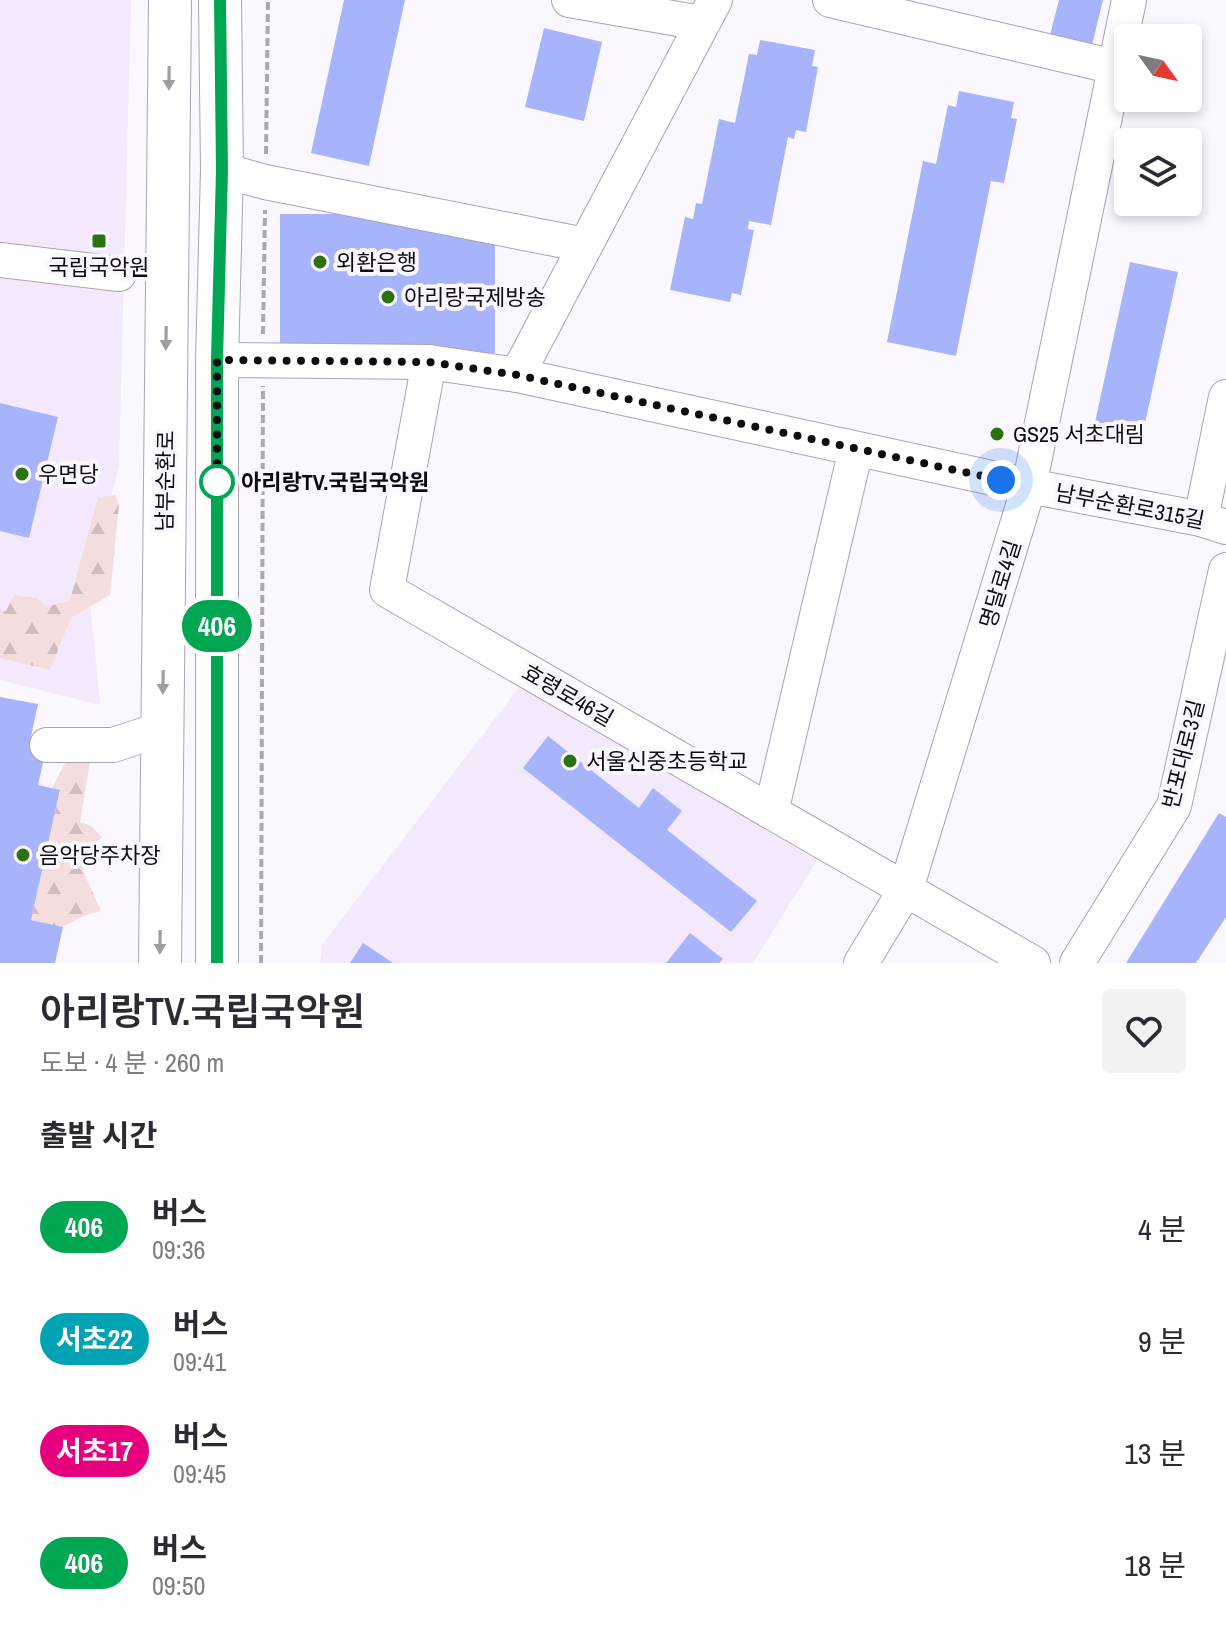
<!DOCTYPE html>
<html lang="ko">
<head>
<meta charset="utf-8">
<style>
  :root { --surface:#fff; --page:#f2f2f3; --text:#2b2b33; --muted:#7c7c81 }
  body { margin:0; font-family:"Archivo Narrow","Noto Sans KR",sans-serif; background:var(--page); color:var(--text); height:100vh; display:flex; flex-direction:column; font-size:30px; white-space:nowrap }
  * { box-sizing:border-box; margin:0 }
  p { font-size:26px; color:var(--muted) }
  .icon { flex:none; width:44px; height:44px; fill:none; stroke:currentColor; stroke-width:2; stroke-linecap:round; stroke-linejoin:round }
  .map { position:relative; height:963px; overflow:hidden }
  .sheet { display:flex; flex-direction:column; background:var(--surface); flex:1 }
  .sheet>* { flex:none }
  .badge { padding:0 16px; border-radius:26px; font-size:28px; line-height:52px }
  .needle { width:52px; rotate:123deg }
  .tools { position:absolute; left:1114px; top:24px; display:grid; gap:16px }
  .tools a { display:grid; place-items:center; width:88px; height:88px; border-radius:8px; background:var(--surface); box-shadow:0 4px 12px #0003; font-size:40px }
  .you { position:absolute; width:40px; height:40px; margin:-20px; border:6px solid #fff; border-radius:50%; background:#1a73e8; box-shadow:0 0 0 12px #1a73e833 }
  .map>.badge { position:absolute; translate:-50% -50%; box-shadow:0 0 0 4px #fff }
  h2 { padding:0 40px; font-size:30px; line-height:72px }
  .round { display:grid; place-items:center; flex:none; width:84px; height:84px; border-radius:8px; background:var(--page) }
  .head { display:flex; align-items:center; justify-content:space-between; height:136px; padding:0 40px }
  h1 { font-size:38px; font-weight:600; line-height:60px }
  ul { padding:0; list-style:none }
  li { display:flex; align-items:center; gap:24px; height:112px; padding:0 40px }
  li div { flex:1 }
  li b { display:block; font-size:30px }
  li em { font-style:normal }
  li .badge { min-width:88px; font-weight:700; text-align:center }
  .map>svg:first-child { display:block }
  .built { fill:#f4e8fd }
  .forest { fill:url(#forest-firs) }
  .building { fill:#a7b3fa }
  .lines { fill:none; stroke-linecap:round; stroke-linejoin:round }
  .minor-casing { stroke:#aca2b3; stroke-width:36 }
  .major-casing { stroke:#aca2b3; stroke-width:44 }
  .path { stroke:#aca8af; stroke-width:4; stroke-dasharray:8 4; stroke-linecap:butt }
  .minor { stroke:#fff; stroke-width:34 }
  .major { stroke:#fff; stroke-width:42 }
  .oneway { fill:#9f9da0 }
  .line-casing { stroke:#fff; stroke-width:18 }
  .line { stroke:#00a651; stroke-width:12 }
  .walk { stroke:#0e0b11; stroke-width:8; stroke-dasharray:0 14.4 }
  .poi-dot { fill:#2d7212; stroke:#fbf7fe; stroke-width:3 }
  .stop-dot { fill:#fff; stroke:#00a651; stroke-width:4 }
  .labels { text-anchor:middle; stroke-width:8; stroke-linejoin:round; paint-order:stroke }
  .poi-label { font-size:22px; fill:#0e0b11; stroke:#fbf7fe; text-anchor:start }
  .street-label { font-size:22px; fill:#0e0b11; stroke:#fbf7fe }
  .stop-label { font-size:22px; font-weight:bold; fill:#0e0b11; stroke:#fbf7fe; text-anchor:start }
</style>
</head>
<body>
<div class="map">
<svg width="1226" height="963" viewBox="0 0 1226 963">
  <defs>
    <pattern id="forest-firs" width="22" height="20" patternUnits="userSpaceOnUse" patternTransform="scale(2)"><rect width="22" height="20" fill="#f4dddd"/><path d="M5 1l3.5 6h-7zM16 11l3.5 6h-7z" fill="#d0bcbd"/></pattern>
  </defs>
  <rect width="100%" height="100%" fill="#fbf7fe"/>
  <g class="built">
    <path d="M0,0H131L119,467L88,581L100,705L0,680Z"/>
    <path d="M530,673L824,849L753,963H320L322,945Z"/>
  </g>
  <g class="forest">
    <path d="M115,495L119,505L110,595L71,618L50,670L0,658V610L6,611L14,595L37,598L46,607L70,600L98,498Z"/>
    <path d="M70,754L91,755L80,822L91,826L102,837L84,857L83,871L101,911L83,916L63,927L31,920L60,791L52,788Z"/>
  </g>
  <g class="building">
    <path d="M344,0H405L369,166L311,153Z"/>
    <path d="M1059,0H1103L1091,49L1049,39Z"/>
    <path d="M544,28L602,42L584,121L525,107Z"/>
    <path d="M760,40L815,50L812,66L818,67L806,132L796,130L794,139L788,137L771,225L749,221L748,229L754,230L741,295L732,293L730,302L670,290L685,217L693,219L696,203L702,204L719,119L735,123L749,54L757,55Z"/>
    <path d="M959,91L1014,102L1011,118L1017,119L1004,183L991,181L956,356L887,342L923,161L936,164L948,105L956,107Z"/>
    <path d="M280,214H375L495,243V353L280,351Z"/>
    <path d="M1130,262L1178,272L1140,446L1092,436Z"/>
    <path d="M0,403L58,417L29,538L0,531Z"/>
    <path d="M0,697L38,704L30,741L47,745L38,785L60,790L31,920L63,927L55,963H0Z"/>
    <path d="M548,736L639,808L653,788L682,811L667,830L757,901L731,932L523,768Z"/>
    <path d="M1219,813L1226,817V917L1196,963H1126Z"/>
    <path d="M690,933L723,959L719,963H666Z"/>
    <path d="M363,943L393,963H350Z"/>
  </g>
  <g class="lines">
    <defs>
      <g id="minor">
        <path d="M569,0L701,23"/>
        <path d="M830,0L1115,67"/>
        <path d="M222,170L265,182L585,245"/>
        <path d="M0,260L119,274"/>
        <path d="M217,360L429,362L517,375L1029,486L1201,519L1226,527"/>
        <path d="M429,362L387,590L1033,963"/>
        <path d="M517,375L715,0"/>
        <path d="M1201,519L1226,397"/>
        <path d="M47,745H113L162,729"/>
        <path d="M771,812L856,449"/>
        <path d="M861,963L906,889L1029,486L1129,0"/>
        <path d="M1077,963L1174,806L1226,570"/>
      </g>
      <g id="major">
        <path d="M160,963L170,0"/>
        <path d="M217,963V360L222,170L220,0"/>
      </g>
    </defs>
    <use href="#minor" class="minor-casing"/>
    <use href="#major" class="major-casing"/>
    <g class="path">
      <path d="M266,154L268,0"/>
      <path d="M263,334L265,210"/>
      <path d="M261,963L263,386"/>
    </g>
    <use href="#minor" class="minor"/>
    <use href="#major" class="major"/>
  </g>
  <defs><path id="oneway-solid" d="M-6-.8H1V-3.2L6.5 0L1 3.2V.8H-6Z" transform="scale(2)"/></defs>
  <g class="oneway">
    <use href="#oneway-solid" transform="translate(169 78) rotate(91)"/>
    <use href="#oneway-solid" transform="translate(166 338) rotate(91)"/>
    <use href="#oneway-solid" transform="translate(163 682) rotate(91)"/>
    <use href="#oneway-solid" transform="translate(160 942) rotate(91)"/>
  </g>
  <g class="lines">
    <defs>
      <path id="line" d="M217,963V360L222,170L220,0"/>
    </defs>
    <use href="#line" class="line-casing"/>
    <use href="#line" class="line"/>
    <path class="walk" d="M217,482V487V360L429,362L517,375L1001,480"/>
  </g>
  <g class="poi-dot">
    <rect x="91" y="233" width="16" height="16" rx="4"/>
    <circle cx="320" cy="262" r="8"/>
    <circle cx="388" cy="297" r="8"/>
    <circle cx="997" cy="434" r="8"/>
    <circle cx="22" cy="474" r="8"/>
    <circle cx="570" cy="761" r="8"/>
    <circle cx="23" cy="855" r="8"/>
  </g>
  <circle class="stop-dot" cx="217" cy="482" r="16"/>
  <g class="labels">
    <g class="poi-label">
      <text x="336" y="270">외환은행</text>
      <text x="99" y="275" text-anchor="middle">국립국악원</text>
      <text x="404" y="305">아리랑국제방송</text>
      <text x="1013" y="442">GS25 서초대림</text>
      <text x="38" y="482">우면당</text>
      <text x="586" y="769">서울신중초등학교</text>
      <text x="39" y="863">음악당주차장</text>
    </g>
    <g class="street-label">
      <text transform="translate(165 481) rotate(-89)" y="8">남부순환로</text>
      <text transform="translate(1130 506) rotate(11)" y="8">남부순환로315길</text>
      <text transform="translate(1000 584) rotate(-73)" y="8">명달로4길</text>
      <text transform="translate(568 695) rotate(30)" y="8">효령로46길</text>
      <text transform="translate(1183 754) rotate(-76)" y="8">반포대로3길</text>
    </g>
    <g class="stop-label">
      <text x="241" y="490">아리랑TV.국립국악원</text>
    </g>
  </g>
</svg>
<div class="tools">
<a><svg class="needle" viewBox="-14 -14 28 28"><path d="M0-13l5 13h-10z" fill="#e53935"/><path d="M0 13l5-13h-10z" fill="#7c7c81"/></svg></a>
<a><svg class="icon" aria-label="layers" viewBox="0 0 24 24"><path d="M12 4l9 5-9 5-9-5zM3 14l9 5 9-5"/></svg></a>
</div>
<div class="you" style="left:1001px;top:480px"></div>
<b class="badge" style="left:217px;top:626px;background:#00a651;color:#fff">406</b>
</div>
<section class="sheet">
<div class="head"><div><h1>아리랑TV.국립국악원</h1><p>도보 · 4 분 · 260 m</p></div><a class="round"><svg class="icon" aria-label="heart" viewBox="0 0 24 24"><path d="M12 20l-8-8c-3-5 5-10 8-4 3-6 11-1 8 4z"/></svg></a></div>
<h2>출발 시간</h2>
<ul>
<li><span class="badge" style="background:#00a651;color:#fff">406</span><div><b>버스</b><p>09:36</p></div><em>4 분</em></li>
<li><span class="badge" style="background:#00a3b4;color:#fff">서초22</span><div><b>버스</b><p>09:41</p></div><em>9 분</em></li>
<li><span class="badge" style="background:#e6007e;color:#fff">서초17</span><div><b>버스</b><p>09:45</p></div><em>13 분</em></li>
<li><span class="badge" style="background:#00a651;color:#fff">406</span><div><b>버스</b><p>09:50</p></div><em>18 분</em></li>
</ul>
</section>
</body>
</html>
